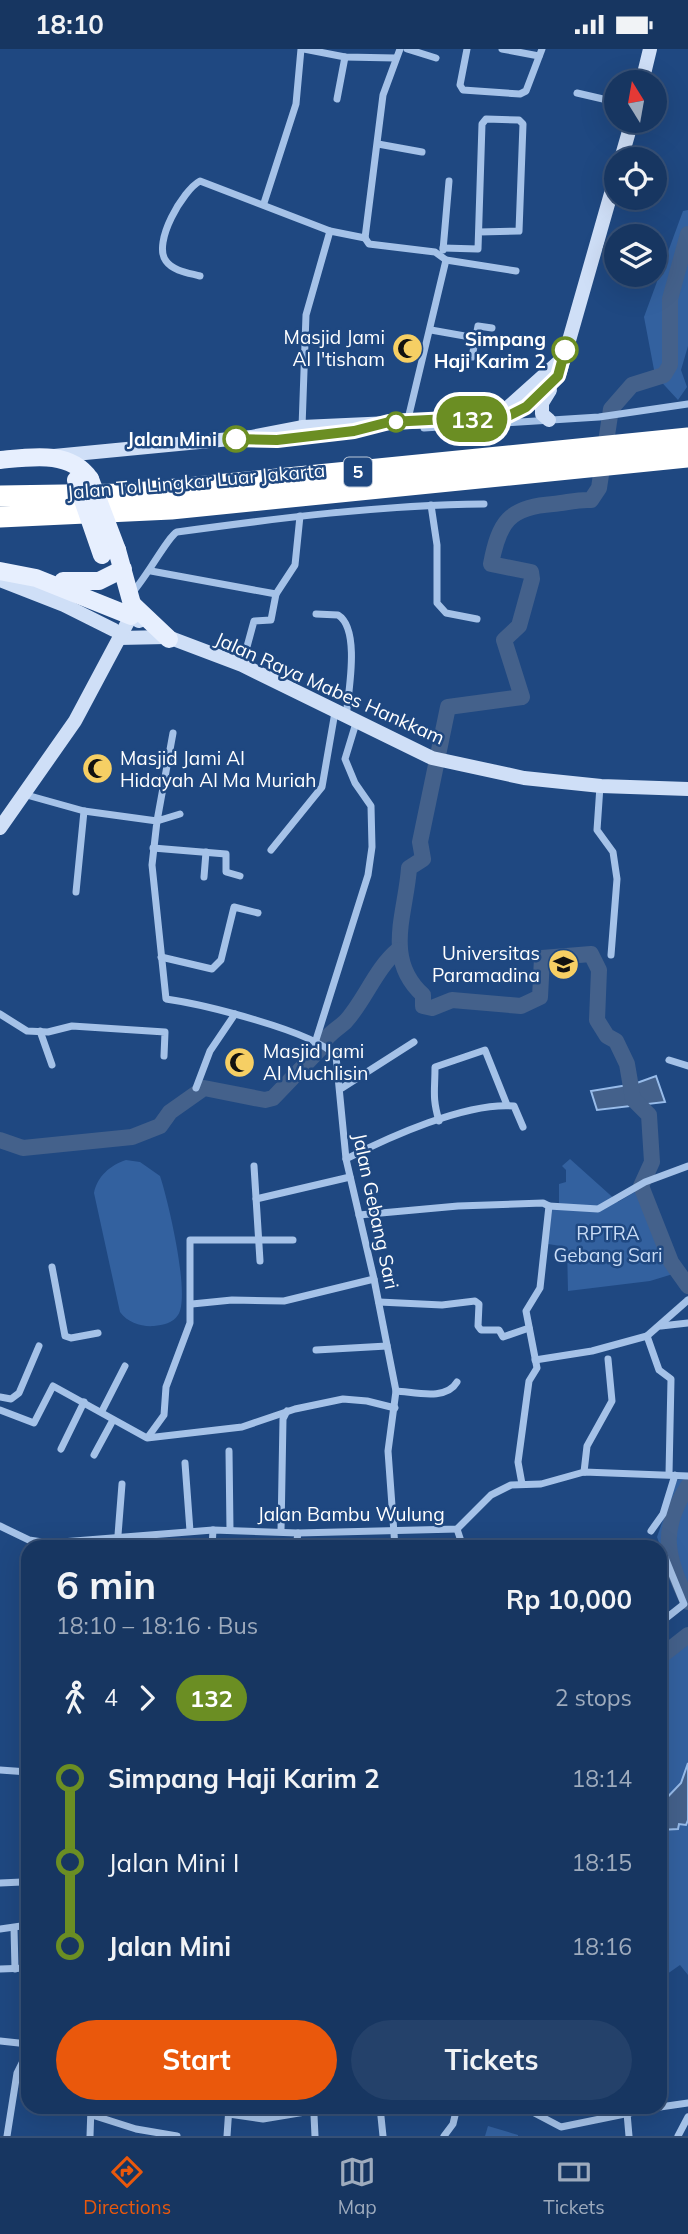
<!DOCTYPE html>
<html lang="en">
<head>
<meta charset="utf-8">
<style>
  :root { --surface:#173661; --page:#24416a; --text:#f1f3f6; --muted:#9eabbd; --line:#365076; --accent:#ea580c }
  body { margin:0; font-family:Mulish,sans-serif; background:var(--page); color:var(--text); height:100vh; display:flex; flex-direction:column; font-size:26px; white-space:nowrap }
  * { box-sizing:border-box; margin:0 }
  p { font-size:23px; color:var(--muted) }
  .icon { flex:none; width:38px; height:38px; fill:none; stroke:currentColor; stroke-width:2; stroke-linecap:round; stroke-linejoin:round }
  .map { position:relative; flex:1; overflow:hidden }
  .details { position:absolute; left:21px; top:1491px; width:646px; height:574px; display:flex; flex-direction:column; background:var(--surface); border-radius:21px; box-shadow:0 7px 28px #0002,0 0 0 2px var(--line) }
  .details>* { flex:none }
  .badge { padding:0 14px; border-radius:23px; font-size:24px; line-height:46px }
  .needle { width:46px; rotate:349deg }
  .controls { position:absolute; left:604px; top:21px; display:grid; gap:14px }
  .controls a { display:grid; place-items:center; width:63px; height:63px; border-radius:50%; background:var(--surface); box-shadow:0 7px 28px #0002,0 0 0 2px var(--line); font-size:35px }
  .map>.badge { position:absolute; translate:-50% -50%; box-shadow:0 0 0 4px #fff }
  .legs { display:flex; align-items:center; gap:10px; height:77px; padding:0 35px; font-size:23px }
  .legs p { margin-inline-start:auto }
  .summary { display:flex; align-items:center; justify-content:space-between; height:119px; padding:0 35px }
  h1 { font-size:38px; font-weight:700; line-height:52px }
  .cta { display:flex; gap:14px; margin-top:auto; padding:14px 35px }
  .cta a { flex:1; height:80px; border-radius:42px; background:var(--accent); color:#fff; font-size:28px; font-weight:700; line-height:80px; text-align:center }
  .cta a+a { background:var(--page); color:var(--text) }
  ul { padding:0 35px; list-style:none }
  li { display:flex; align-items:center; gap:24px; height:84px; font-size:26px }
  li i { display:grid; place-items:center; width:10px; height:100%; margin:0 9px; background:currentColor }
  li i::after { content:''; width:18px; height:18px; margin:-9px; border:5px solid; border-radius:50%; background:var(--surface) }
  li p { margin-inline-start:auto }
  li:first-child i { background:linear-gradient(#0000 50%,currentColor 0) }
  li:last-child i { background:linear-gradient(currentColor 50%,#0000 0) }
  .status { display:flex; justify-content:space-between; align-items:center; height:49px; padding:0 35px; background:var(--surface); direction:ltr }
  .status svg { height:19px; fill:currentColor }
  .menu { display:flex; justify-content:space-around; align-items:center; height:98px; border-top:2px solid var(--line); background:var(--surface); font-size:19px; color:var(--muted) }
  .menu a { display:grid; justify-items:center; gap:4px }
  .menu .on { color:var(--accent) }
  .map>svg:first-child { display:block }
  .green { fill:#33619f }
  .water { fill:#44618b; stroke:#98bcea; stroke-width:2 }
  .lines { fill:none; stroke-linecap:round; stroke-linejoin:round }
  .river { stroke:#44618b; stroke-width:16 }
  .minor { stroke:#a5c2e8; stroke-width:7 }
  .secondary { stroke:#cfdff7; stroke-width:14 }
  .primary { stroke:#e7effe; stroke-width:18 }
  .motorway { stroke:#fff; stroke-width:21 }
  .primary-bridge { stroke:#e7effe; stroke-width:18 }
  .line-1-casing { stroke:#fff; stroke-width:16 }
  .line-1 { stroke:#6b8e23; stroke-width:10 }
  .stop-1-dot { fill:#fff; stroke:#6b8e23; stroke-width:3.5 }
  .labels { text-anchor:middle; stroke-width:5; stroke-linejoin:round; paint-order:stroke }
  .shield { fill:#1f4881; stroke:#bcc8d9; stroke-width:2 }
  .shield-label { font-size:18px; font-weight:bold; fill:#fff }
  .poi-label { font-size:19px; fill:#fff; stroke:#1f4881; text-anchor:end }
  .stop-label { font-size:19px; font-weight:bold; fill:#fff; stroke:#1f4881; text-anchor:end }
  .street-label { font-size:19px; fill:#fff; stroke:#1f4881 }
  .park-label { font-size:19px; fill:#c9dcf6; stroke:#1f4881 }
</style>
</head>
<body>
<div class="status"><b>18:10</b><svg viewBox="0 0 49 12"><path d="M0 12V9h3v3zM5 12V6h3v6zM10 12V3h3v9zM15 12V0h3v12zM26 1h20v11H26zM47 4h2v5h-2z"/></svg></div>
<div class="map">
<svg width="688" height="2087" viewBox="0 0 688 2087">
  <rect width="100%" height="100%" fill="#1f4881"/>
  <g class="green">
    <path d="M688,161V297L681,321L687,338L678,351L655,326L644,268L683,162Z"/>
    <path d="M570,1110L618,1153L640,1140L673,1225L650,1232L568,1242L567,1198L548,1195L552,1158L559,1154V1135L566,1133V1121L562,1117Z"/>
    <path d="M126,1111L140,1113L160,1127C168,1151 191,1247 178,1266C173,1274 163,1276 154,1277C142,1278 128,1274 120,1263L94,1144C97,1128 110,1116 126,1111Z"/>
    <path d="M688,1430V1555L672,1529L657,1488L677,1431Z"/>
    <path d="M688,1588V1926L680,1916L660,1930V1612Z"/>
    <path d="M488,2077L518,2086V2087H485Z"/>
  </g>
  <g class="water">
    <path d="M656,1027L665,1053L597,1061L591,1042L634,1035Z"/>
    <path d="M688,1714V1771L686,1776L679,1775L678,1780L660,1781V1756L681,1734Z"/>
  </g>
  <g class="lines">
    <g class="river">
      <path d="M688,185L670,250V316L664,326L632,336L611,360L599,439L591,451C578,450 566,454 553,455C509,458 499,473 491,515L531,523L532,530L519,577L504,591L522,648L448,658L420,793L423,810L409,819C406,864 383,910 423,946V957L432,959L452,951L521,957L540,948L542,909L591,905L599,921L597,971L607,987L616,992L627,1015L633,1050L649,1066L652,1113L641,1137L671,1213L688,1237"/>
      <path d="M323,995C327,985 338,980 346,972C365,951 376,919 398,901"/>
      <path d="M0,1091L23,1099L132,1088L160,1077L170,1063L204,1039L265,1051L273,1049L321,999"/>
      <path d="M688,1437C659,1482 666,1506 688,1553"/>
      <path d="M660,1608L688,1586"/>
    </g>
    <g class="minor">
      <path d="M304,0L345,8L395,9"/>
      <path d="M407,0L436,9"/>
      <path d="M467,0L460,36L463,41L520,45L526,42L542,0"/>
      <path d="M502,0L539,7"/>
      <path d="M577,44L616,53"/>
      <path d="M337,50L345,8"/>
      <path d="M378,95L422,103"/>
      <path d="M264,154L296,55L301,0"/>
      <path d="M365,189L369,195L435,203L446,211L407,374"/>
      <path d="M365,189L383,46L400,0"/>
      <path d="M443,199L478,200L482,75L486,70L519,71L523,75L519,182L479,183"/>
      <path d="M443,201L449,132"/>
      <path d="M446,211L516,222"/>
      <path d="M200,227C189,224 173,222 166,212C152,194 183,141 200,132L330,182L365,189"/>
      <path d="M431,281L476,289"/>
      <path d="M472,308L478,277L492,279"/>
      <path d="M302,378L306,266L330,182"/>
      <path d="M424,379L599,368L688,355"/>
      <path d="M431,456L437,496V554L446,564L477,570"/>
      <path d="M151,522L276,545"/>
      <path d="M130,546C144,533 168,487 177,483C279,469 381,456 484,455"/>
      <path d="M316,565L338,566C361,580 348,645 346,668"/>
      <path d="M242,616L254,572L271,571L276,545L295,516L300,467"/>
      <path d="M173,684L157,772L180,765"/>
      <path d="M600,737L597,781L613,803L617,830L611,906"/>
      <path d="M23,745L84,762L157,772L152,816L166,950C201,955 314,982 336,1007L346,1110L374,1230L396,1342L388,1402L395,1498"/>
      <path d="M153,799L226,805V823L240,827"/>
      <path d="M271,801L322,738L335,663"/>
      <path d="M204,828L206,803"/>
      <path d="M76,843L84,762"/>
      <path d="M161,908L212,920L221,911L234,858L258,864"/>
      <path d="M0,965L27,982L48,983L72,977L165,983L164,1007"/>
      <path d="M40,982L52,1016"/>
      <path d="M315,994L368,826L372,798L371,757L355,734L345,710L356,674"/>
      <path d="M669,1011L688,1017"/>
      <path d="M196,1039L210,1002L235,965"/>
      <path d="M342,1039L414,993"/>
      <path d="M439,1072C432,1048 435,1042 435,1018L485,1001L507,1056"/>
      <path d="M346,1110C389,1088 466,1053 514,1057L523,1078"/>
      <path d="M254,1117L260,1212"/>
      <path d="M256,1150L350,1128"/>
      <path d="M549,1157L598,1160L645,1133L688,1117"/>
      <path d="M359,1166L458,1157L543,1154L549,1157L540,1239L526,1262L537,1319L529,1332L518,1413L522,1435"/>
      <path d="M52,1218L65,1287L71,1289L98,1284"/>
      <path d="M379,1253L442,1256L475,1252L479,1255L478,1277L481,1281H499L503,1288L529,1279"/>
      <path d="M192,1255L232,1251L284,1252L374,1230"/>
      <path d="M661,1277L688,1274"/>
      <path d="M647,1287L688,1251"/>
      <path d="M316,1301L387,1297"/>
      <path d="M535,1311L592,1302L647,1287L659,1321L671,1330L669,1425"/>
      <path d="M396,1342C415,1343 446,1352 457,1333"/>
      <path d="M0,1348L11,1350L19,1344L39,1297"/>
      <path d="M0,1361L34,1374L53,1337L147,1389L242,1378L295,1360L343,1350L367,1352L395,1359"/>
      <path d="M102,1362L125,1317"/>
      <path d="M148,1388L164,1366L166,1338L190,1274V1191H293"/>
      <path d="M61,1400L84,1353"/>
      <path d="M229,1402L230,1481"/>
      <path d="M94,1406L113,1371"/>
      <path d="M185,1414L190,1482"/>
      <path d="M584,1423L587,1397L612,1352L608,1310"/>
      <path d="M0,1477L29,1491L49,1494L213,1481L298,1484L457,1480L491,1446L511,1436L541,1435L584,1423L688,1427"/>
      <path d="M457,1480L463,1498"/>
      <path d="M281,1482L283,1370L287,1362"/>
      <path d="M651,1482L663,1465L675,1426"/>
      <path d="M118,1486L122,1435"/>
      <path d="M212,1498L213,1481"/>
      <path d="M296,1498L298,1484"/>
      <path d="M660,1508L664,1506L684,1555L660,1574"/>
      <path d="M0,1721L28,1723"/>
      <path d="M28,1790L22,1833L28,1847"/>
      <path d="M0,1834L22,1833"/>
      <path d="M14,1879L15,1920"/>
      <path d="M0,1880L28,1876"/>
      <path d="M0,1920L28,1919"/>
      <path d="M0,1992L28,1995"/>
      <path d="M660,2020L663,2057"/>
      <path d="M160,2058L165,2059"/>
      <path d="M380,2058L383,2087"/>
      <path d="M523,2058L561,2078L659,2058"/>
      <path d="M660,2058L688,2054"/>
      <path d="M627,2064L629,2087"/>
      <path d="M229,2065L263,2070L311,2062L314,2066L315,2087"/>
      <path d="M92,2066L136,2080L177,2087"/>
      <path d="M7,2087L17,2024L28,2002"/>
      <path d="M90,2087L91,2058"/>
      <path d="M227,2087L229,2058"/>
      <path d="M444,2087L453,2075L457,2058"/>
      <path d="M678,2087L688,2068"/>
    </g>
    <g class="secondary">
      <path d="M642,33L650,0"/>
      <path d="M621,110L632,72"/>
      <path d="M505,361L561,311"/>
      <path d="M549,371L542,365V354L550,341"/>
      <path d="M259,389L277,391L330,385"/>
      <path d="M54,407L251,388L302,378L456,371L514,364L532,353L560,323L616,127"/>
      <path d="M0,531L64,556L114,581"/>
      <path d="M160,585L242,616L432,709L524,729L601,737L688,740"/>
      <path d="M119,589L166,588"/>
      <path d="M0,779L75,672L131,567L139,572"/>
    </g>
    <g class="primary">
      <path d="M0,411C31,408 70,401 90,430"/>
      <path d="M0,522L36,529L131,567L132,555L117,501"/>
      <path d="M63,532H99L123,520"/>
      <path d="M132,555L169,590"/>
    </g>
    <g class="motorway">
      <path d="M0,447L126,445L688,389"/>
      <path d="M0,468L171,460L688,408"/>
    </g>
    <g class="primary-bridge">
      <path d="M90,430L117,501"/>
      <path d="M76,431L102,506"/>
    </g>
  </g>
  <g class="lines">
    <defs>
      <path id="line-1" d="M236,390L277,391L354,382L389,373L508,367L526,358L558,327L565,301"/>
    </defs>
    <use href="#line-1" class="line-1-casing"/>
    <use href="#line-1" class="line-1"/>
  </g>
  <defs>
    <symbol id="mosque-disc" viewBox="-11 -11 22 22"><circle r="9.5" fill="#f6cf64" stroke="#1f4881"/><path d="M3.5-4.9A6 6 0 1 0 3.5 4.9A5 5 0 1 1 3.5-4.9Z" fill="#111"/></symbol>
    <symbol id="university-disc" viewBox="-11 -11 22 22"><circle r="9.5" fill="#f6cf64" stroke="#1f4881"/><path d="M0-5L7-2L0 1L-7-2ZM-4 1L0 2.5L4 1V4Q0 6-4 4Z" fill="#111"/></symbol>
  </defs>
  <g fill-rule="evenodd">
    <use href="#mosque-disc" x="390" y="282" width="35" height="35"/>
    <use href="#mosque-disc" x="80" y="702" width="35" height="35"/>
    <use href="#university-disc" x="546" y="898" width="35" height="35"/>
    <use href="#mosque-disc" x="222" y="996" width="35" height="35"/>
  </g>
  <g class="stop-1-dot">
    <circle cx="565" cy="301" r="12"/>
    <circle cx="396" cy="373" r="9"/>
    <circle cx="236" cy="390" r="12"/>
  </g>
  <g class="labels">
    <rect class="shield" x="344" y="408.5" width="28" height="29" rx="5"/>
    <g class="shield-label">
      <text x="358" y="429">5</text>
    </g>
    <g class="poi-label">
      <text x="385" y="295">Masjid Jami<tspan x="385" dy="22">Al I'tisham</tspan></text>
      <text x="120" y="716" text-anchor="start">Masjid Jami Al<tspan x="120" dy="22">Hidayah Al Ma Muriah</tspan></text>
      <text x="540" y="911">Universitas<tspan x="540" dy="22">Paramadina</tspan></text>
      <text x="263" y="1009" text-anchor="start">Masjid Jami<tspan x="263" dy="22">Al Muchlisin</tspan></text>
    </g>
    <g class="stop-label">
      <text x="546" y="297">Simpang<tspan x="546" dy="22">Haji Karim 2</tspan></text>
      <text x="217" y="397">Jalan Mini</text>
    </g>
    <g class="street-label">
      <text transform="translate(196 432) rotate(-5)" y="7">Jalan Tol Lingkar Luar Jakarta</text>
      <text transform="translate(330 639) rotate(24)" y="7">Jalan Raya Mabes Hankkam</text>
      <text transform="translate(376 1162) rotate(78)" y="7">Jalan Gebang Sari</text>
      <text x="351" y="1472">Jalan Bambu Wulung</text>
    </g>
    <g class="park-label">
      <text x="608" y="1191">RPTRA<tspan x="608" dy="22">Gebang Sari</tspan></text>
    </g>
  </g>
</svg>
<div class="controls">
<a><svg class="needle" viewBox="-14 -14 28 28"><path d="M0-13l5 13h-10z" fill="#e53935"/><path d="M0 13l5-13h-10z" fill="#9eabbd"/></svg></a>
<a><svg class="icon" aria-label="locate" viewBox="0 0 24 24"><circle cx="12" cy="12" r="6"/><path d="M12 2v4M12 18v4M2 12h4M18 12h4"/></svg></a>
<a><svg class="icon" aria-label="layers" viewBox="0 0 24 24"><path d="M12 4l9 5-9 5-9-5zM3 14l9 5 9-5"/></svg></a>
</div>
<b class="badge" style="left:472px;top:370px;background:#6b8e23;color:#fff">132</b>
<section class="details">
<div class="summary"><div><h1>6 min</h1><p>18:10 – 18:16 · Bus</p></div><b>Rp 10,000</b></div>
<div class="legs"><svg class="icon" aria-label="walk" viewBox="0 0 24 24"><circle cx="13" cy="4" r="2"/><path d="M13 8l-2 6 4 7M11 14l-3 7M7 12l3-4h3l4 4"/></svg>4<svg class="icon" aria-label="forward" viewBox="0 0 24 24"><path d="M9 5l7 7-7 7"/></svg><b class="badge" style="background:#6b8e23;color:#fff">132</b><p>2 stops</p></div>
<ul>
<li><i style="color:#6b8e23"></i><b>Simpang Haji Karim 2</b><p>18:14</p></li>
<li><i style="color:#6b8e23"></i><span>Jalan Mini I</span><p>18:15</p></li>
<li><i style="color:#6b8e23"></i><b>Jalan Mini</b><p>18:16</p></li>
</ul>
<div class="cta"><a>Start</a><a>Tickets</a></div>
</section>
</div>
<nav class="menu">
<a class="on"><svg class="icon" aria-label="directions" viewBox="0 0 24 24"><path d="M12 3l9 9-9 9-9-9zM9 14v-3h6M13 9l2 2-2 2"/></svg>Directions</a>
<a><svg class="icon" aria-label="map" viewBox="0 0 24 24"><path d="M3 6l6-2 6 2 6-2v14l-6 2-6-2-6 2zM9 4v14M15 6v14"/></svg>Map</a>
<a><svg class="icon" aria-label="tickets" viewBox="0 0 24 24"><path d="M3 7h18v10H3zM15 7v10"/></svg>Tickets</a>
</nav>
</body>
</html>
